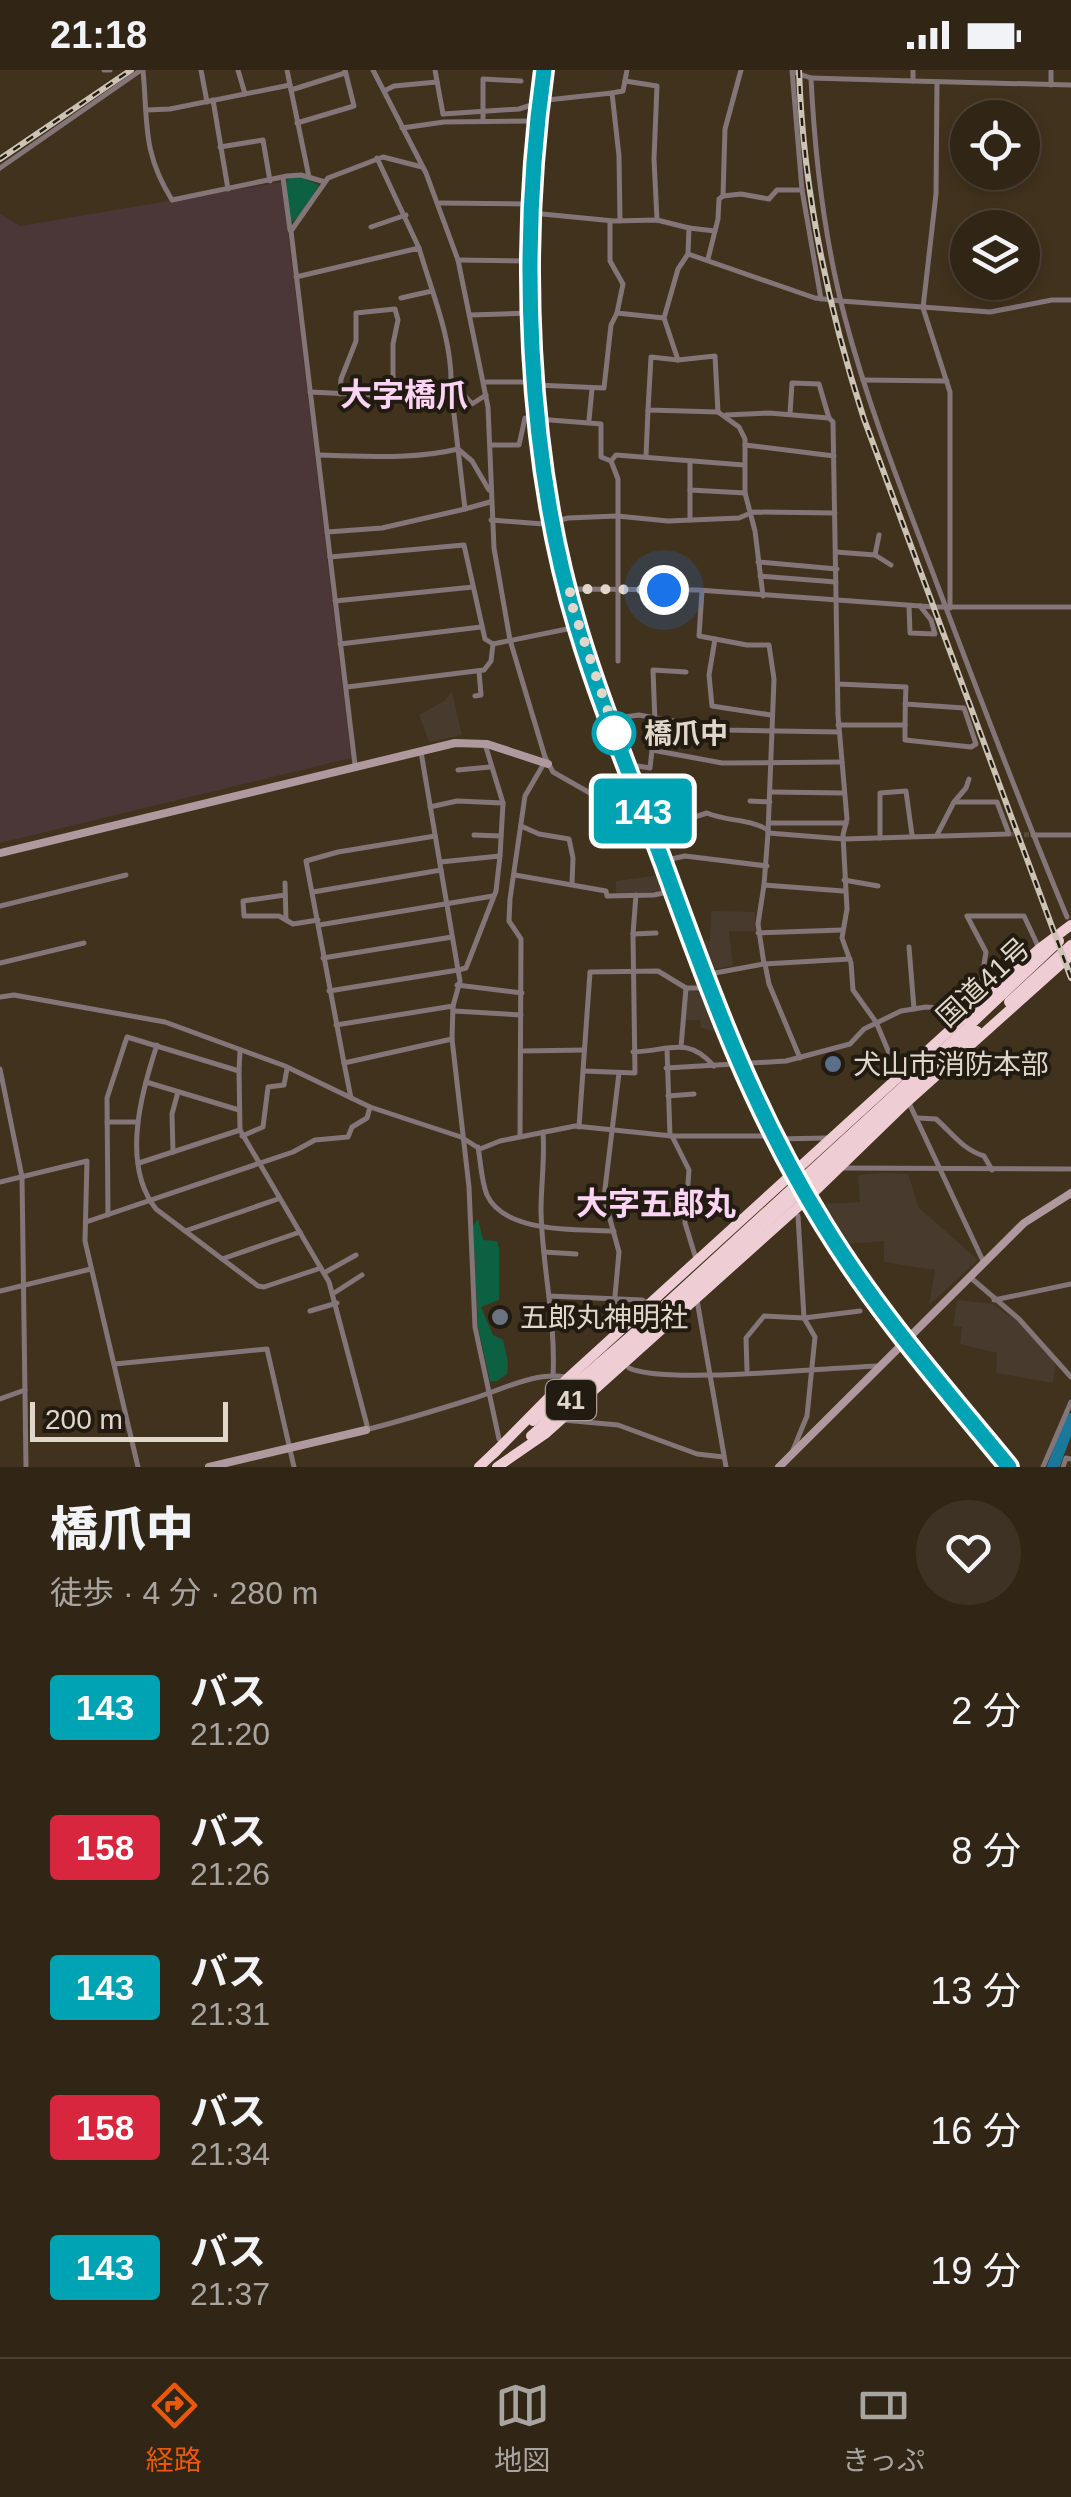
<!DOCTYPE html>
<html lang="ja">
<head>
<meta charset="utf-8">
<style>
  :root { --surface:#312616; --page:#3d3223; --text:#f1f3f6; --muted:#a8a5a1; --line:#4c4335; --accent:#ea580c }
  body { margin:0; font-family:Helvetica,"Noto Sans JP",sans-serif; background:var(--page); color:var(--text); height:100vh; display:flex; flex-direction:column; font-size:38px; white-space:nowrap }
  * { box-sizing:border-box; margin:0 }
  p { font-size:32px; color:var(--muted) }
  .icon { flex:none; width:55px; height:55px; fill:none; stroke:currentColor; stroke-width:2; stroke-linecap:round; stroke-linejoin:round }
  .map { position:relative; height:1397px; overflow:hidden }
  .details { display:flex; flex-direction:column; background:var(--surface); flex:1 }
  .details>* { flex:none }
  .badge { padding:0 20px; border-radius:8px; font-size:35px; line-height:65px }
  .controls { position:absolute; left:950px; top:30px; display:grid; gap:20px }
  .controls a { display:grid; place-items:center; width:90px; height:90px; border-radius:50%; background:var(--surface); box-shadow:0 5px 15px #0003,0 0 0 2px var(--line); font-size:50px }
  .scale { position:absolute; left:30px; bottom:25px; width:198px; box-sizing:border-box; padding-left:10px; border:5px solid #e0d7ca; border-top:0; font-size:28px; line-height:35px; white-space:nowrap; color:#e0d7ca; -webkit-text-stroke:8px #221b12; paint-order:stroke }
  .you { position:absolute; width:50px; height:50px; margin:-25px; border:8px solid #fff; border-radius:50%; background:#1a73e8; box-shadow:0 0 0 15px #1a73e833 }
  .map>.badge { position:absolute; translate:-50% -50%; box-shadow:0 0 0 5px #fff }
  .round { display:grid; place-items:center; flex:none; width:105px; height:105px; border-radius:52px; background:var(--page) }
  .head { display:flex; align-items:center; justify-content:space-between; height:170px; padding:0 50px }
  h1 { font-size:48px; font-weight:800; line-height:75px }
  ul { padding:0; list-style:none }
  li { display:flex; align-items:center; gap:30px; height:140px; padding:0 50px }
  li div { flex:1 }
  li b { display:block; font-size:38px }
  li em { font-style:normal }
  li .badge { min-width:110px; font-weight:700; text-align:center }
  .status { display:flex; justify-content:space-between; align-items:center; height:70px; padding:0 50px; background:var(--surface); direction:ltr }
  .status svg { height:28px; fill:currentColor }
  .menu { display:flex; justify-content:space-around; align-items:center; height:140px; border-top:2px solid var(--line); background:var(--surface); font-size:28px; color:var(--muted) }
  .menu a { display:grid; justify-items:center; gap:5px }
  .menu .active { color:var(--accent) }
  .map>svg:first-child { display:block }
  .commercial { fill:#483a2c }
  .industrial { fill:#4b3638 }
  .green { fill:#0b6142 }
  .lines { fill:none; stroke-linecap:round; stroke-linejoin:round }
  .river { stroke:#1a789b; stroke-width:12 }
  .street-tunnel { stroke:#594b37; stroke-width:5; stroke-dasharray:5 2.5; stroke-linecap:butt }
  .street { stroke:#837578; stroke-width:5 }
  .secondary { stroke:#af999e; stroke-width:8 }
  .primary { stroke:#d0b4bb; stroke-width:9 }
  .highway { stroke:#efcdd5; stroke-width:10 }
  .rail-casing { stroke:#ccc3b5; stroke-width:6 }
  .rail { stroke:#221b12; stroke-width:2.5; stroke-dasharray:8; stroke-linecap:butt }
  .highway-bridge { stroke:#efcdd5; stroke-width:10 }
  .line-casing { stroke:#fff; stroke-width:22 }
  .line { stroke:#00a3b4; stroke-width:15 }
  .walk { stroke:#e0d7ca; stroke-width:10; stroke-dasharray:0 18 }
  .stop-dot { fill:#fff; stroke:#00a3b4; stroke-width:5 }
  .service-dot { fill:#5c6f8a; stroke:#221b12; stroke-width:4 }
  .worship-dot { fill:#6b7280; stroke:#221b12; stroke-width:4 }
  .labels { text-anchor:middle; stroke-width:8; stroke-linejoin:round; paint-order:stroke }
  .shield { fill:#221b12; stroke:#a79f93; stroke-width:2.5 }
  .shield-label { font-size:25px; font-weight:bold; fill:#e0d7ca }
  .stop-label { font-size:28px; font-weight:bold; fill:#e0d7ca; stroke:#221b12; text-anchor:start }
  .street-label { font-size:28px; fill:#e0d7ca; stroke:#221b12 }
  .poi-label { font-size:28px; fill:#e0d7ca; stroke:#221b12; text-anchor:start }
  .quarter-label { font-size:32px; font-weight:bold; fill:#fcd4f3; stroke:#221b12 }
</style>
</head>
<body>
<div class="status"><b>21:18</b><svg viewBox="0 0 49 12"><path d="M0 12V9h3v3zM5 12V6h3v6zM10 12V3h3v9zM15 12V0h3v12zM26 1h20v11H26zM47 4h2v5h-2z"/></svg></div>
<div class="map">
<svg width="1071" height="1397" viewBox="0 0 1071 1397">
  <rect width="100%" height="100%" fill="#41321d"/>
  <g class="commercial">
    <path d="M452,622L462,665L429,672L419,645L444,631Z"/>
    <path d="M660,805L665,821L616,824V811Z"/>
    <path d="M711,841L755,842V861H729L733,896L709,900L698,870L710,871Z"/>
    <path d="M688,920L704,923L718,962L701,958L700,950H684Z"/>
    <path d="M881,1103L908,1104L919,1138L978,1190L929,1235L935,1200L884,1192V1171L844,1174L821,1134L860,1132L858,1105Z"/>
    <path d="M957,1230L993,1234L1017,1251L1056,1290L1053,1313L996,1303L997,1283L960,1274L962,1257L953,1256Z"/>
  </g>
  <path class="industrial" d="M282,112L351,688L0,773V144L20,156Z"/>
  <g class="green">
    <path d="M301,107L319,115L302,143L291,153L285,112L290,108Z"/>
    <path d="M478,1149L483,1170L497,1171L499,1179V1230L481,1237L493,1265L503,1270L508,1292L507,1304L497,1311H490L478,1257L473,1156Z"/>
  </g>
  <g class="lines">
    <path class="river" d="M1053,1397L1071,1349"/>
    <path class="street-tunnel" d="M1009,764L1033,765"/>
    <g class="street">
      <path d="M104,0H110"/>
      <path d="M143,0C148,53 142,82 172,130L287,106L301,105L325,112"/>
      <path d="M201,0L207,32"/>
      <path d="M238,0L245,24"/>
      <path d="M287,0L290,15"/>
      <path d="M373,0L426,103L458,190L488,337L494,478L510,570L545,687L553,702L648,756"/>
      <path d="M435,0L443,44"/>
      <path d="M792,0L802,120L821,229"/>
      <path d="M1051,0V15"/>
      <path d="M793,2L811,8L913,11V0"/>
      <path d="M811,8C815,89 824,169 845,248C869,339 904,426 937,514C979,625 1021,737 1067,847"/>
      <path d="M625,11L657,16L654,89L657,150"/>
      <path d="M913,11L1071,15"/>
      <path d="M937,12L936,124L923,238L950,322V538"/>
      <path d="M291,20L345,3"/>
      <path d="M384,21L394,16L437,12"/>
      <path d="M612,23L623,21L627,0"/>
      <path d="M213,30L228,119"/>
      <path d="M147,40L170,39L290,15L309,107"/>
      <path d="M443,44L519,39L547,30L612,23L619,86L620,151"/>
      <path d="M483,51V9L521,11"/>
      <path d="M297,53L354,36L345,0"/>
      <path d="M402,58L444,52L538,51"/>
      <path d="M220,77L263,70L270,111"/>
      <path d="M377,88L419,178"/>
      <path d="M0,98L141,0"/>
      <path d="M283,108L290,160"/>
      <path d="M723,126L741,124L769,129L777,120H802"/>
      <path d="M440,133L529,134"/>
      <path d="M532,143L614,151L657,150L689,158L688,184L678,199L664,248L678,290"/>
      <path d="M610,152V191L623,214L617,243L664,248"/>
      <path d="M371,157L406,145"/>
      <path d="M689,158L715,161"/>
      <path d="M688,184L815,228L841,231L990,242L1052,230H1071"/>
      <path d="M708,189L718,149L719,129L723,126L725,59L741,0"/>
      <path d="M458,190L530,191"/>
      <path d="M296,207L419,178C432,223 453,271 451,318"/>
      <path d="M401,228L432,221"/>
      <path d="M470,245L531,243"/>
      <path d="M715,286L718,342L648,340L651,287L678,290Z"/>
      <path d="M863,310L947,311"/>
      <path d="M484,312H535"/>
      <path d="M536,315L604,318L611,255L617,243"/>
      <path d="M310,322L372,325L451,318L458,379L472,391L489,420"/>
      <path d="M453,322L463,324L472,334L486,325"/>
      <path d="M340,324L341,309L356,271V243L395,239L398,250L393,274V324"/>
      <path d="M718,342L739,357L745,369V423L755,461L763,526"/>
      <path d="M790,344L792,313L819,314L829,348"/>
      <path d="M726,345L769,343L829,348L833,352L838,645L847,749L843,765L847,839L842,868L851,893L853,920L876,952L898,1004"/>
      <path d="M589,350L592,319"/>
      <path d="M491,375H519L525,348L601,354V387L611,391L618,409V591"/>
      <path d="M745,375L834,386"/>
      <path d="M318,385C364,386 413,390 458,379L465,439L490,432"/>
      <path d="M646,386L648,340"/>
      <path d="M611,391L616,385L744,395"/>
      <path d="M690,420L745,423"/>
      <path d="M491,450L543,454L568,448L617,446L668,451L739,448L753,442L835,443"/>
      <path d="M690,450V391"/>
      <path d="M327,462L382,458L465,439"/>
      <path d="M836,482L875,485L891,495"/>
      <path d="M875,485L879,465"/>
      <path d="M330,487L464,475L485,569L493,574"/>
      <path d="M758,492L837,499"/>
      <path d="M760,506L836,512"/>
      <path d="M702,521L699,566L715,569L709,605L712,636L771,645"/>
      <path d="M568,523L578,519L698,520L934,537H1071"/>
      <path d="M335,531L473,517"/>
      <path d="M909,536L910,563L935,564L931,550L920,536"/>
      <path d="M715,569L747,575H769L774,609L768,763L844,769L1009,764L997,732H954L937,765"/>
      <path d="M340,574L481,557"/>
      <path d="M493,574L577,557"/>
      <path d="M686,602L653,600L655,652L652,680L722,693L842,692"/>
      <path d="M838,614L906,617C905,635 905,653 905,670L971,677L976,674L964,638L905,634"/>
      <path d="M347,617L484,600L491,591L493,574"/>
      <path d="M475,626L481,625L479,601"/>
      <path d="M609,649L639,645L726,660L839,662"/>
      <path d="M838,655H905"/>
      <path d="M485,674L503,733L500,786"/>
      <path d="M355,695L291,161L328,108L383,87L422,97"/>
      <path d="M458,700L490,697"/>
      <path d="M630,704L638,696L650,698L652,680"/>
      <path d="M771,722L844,723"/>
      <path d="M750,731L770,732"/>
      <path d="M954,732L966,718L969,709"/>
      <path d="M430,737L457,731L503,733"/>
      <path d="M770,753H846"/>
      <path d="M521,756L539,764L569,769L573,788L572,814"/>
      <path d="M651,761L707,743C728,752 748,748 768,760"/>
      <path d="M768,763L764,815L843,821"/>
      <path d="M474,765L501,766"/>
      <path d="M1033,765H1071"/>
      <path d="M435,766L338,782L306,791L344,993L452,969"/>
      <path d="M880,768V723L906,721L912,765"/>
      <path d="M662,791L685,786L767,796"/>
      <path d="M440,792L500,786L496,821L466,898L458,900L460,911L453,936L452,969L469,1117L475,1257L499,1369"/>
      <path d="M515,805L606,821L607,826L654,825L673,821"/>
      <path d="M844,810L878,816"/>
      <path d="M285,813L286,850"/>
      <path d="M313,822L441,800"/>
      <path d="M285,825L243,831L244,846H279L293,854L318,850"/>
      <path d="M0,836L126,805"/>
      <path d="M319,855L493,826"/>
      <path d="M758,863L842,860"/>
      <path d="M633,864L656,863"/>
      <path d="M909,877L914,939"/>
      <path d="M323,888L452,867"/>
      <path d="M0,893L84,873"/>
      <path d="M764,894L850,889"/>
      <path d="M765,894L769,914L800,988"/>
      <path d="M704,905L764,894L758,854L764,815"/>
      <path d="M457,915L522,923"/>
      <path d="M329,921L458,900L421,682"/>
      <path d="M0,927L14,925L165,952L285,996L370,1037L461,1067L480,1079L500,1071L575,1056L672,1066H772"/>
      <path d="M978,932L986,882L967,846H1024L1038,876"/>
      <path d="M454,941L521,945"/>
      <path d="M336,955L453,936"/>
      <path d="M157,975C141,1023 121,1095 156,1139L258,1216L264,1217L321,1198"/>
      <path d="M681,977L686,918"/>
      <path d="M667,979L670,1066"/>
      <path d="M522,981L584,980"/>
      <path d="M633,982C669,981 687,965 714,996"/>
      <path d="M344,993L351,1028"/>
      <path d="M666,998L786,991L850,974L864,959L901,941L926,937L969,940"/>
      <path d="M0,999L22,1107L26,1397"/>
      <path d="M239,1001L240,981"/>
      <path d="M584,1001L635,1003L633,864L636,825"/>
      <path d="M146,1012L239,1040"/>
      <path d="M668,1026L694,1024"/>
      <path d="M909,1033L984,1193"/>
      <path d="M918,1048L936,1049C952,1063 962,1079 984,1086L992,1100"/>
      <path d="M107,1052H138"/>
      <path d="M579,1057L590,902L658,901L686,918H705"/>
      <path d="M543,1062C545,1089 541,1114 541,1141C542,1196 556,1250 553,1306"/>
      <path d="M242,1066L263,1057L268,1017L284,1015L287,999"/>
      <path d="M520,1066L521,869L509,851L510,829L525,726L543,695"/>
      <path d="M672,1066L689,1100L685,1153L697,1192"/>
      <path d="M777,1069L826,1068"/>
      <path d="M478,1077C481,1093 481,1110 487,1125C505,1164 578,1159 614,1161"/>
      <path d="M173,1082L172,1044L178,1022"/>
      <path d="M139,1093L240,1060"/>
      <path d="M842,1098L1071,1099"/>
      <path d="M0,1112L87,1091L85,1171L138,1397"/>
      <path d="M108,1145L107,1028L127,967L239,1001L240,1060L329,1212L368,1359"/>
      <path d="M86,1152L293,1082L315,1070L348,1067L352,1057L367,1048L370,1037"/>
      <path d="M185,1161L278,1129"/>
      <path d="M544,1182L576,1184"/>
      <path d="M222,1189L300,1162"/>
      <path d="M324,1203L356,1185"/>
      <path d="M971,1208L1019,1249L1071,1307"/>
      <path d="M0,1221L91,1199"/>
      <path d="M334,1223L362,1205"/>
      <path d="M549,1226L642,1230L647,1233"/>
      <path d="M697,1230L726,1397"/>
      <path d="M994,1230L1071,1214"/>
      <path d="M310,1241L337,1233"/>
      <path d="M612,1259L619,1182L604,1127L619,1003"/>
      <path d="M115,1294L267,1279L294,1397"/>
      <path d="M629,1298C663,1315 831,1297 880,1296"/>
      <path d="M747,1300L746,1268L764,1246L804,1248L860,1241"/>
      <path d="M0,1329L25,1320"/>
      <path d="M563,1350L618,1355L697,1384L724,1387"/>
      <path d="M369,1359C405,1350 440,1339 475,1328C503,1319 535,1302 565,1307"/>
      <path d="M793,1380L807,1346L815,1267L804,1248L798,1146"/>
      <path d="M1043,1397L1071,1332"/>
      <path d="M1063,1397L1066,1388L1071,1389"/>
    </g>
    <g class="secondary">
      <path d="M0,783L455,673L487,674L548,694"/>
      <path d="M209,1397L366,1360"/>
      <path d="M779,1397L1024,1153L1071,1123"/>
    </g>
    <path class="primary" d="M544,0C518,175 526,389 578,559C602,639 635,716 664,795C682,845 698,896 718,945C747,1018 783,1088 824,1155C876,1242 945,1319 1009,1397"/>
    <g class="highway">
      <path d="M1009,932L1071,875"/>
      <path d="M969,956L1059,871"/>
      <path d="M533,1351L641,1257"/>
      <path d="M531,1366L646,1262"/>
      <path d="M493,1384L568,1308L1039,879L1071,855"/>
      <path d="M479,1397L496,1381"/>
      <path d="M497,1397L545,1364L808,1128L908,1031L1071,885"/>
    </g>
    <defs>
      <g id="rail">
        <path d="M799,0C803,120 827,235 864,349L1071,908"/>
        <path d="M0,89L131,0"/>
      </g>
    </defs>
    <use href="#rail" class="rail-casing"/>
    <use href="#rail" class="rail"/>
    <g class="highway-bridge">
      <path d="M641,1257L969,956"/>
      <path d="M646,1262L977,961"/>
    </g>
  </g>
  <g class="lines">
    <defs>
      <path id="line" d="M544,0C519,176 526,388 578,559C602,639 635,716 664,795C710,922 752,1039 824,1155C877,1242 945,1319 1009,1397"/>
    </defs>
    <use href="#line" class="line-casing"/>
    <use href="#line" class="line"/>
    <path class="walk" d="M614,663L620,677L568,523L578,519L664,520"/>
  </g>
  <circle class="stop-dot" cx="614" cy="663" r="20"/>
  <circle class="service-dot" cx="833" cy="994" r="10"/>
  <circle class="worship-dot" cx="500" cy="1247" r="10"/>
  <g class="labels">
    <rect class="shield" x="546" y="1310" width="50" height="40" rx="8"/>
    <g class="shield-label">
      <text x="571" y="1339">41</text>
    </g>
    <g class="stop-label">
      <text x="644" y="673">橋爪中</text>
    </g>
    <g class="street-label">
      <text transform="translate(983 912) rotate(-43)" y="10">国道41号</text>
    </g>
    <g class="poi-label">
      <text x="853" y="1004">犬山市消防本部</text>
      <text x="520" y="1257">五郎丸神明社</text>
    </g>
    <g class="quarter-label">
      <text x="404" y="336">大字橋爪</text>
      <text x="656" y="1145">大字五郎丸</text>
    </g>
  </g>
</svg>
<div class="controls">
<a><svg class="icon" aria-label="locate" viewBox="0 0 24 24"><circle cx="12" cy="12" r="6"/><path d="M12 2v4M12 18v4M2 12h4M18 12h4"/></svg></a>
<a><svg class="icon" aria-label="layers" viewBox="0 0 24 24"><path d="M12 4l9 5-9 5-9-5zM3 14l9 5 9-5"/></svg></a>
</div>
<div class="scale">200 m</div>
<div class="you" style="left:664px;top:520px"></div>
<b class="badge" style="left:643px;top:741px;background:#00a3b4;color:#fff">143</b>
</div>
<section class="details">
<div class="head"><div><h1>橋爪中</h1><p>徒歩 · 4 分 · 280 m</p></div><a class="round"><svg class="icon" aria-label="heart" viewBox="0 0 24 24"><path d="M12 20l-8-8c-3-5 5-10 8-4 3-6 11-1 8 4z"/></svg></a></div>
<ul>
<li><span class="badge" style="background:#00a3b4;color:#fff">143</span><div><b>バス</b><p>21:20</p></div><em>2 分</em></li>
<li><span class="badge" style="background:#d7263d;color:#fff">158</span><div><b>バス</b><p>21:26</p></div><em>8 分</em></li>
<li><span class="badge" style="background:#00a3b4;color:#fff">143</span><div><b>バス</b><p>21:31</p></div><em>13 分</em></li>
<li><span class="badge" style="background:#d7263d;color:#fff">158</span><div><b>バス</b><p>21:34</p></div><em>16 分</em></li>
<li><span class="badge" style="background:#00a3b4;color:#fff">143</span><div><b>バス</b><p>21:37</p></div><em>19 分</em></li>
</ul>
</section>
<nav class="menu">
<a class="active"><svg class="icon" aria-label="directions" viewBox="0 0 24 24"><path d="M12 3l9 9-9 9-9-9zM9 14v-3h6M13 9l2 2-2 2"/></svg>経路</a>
<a><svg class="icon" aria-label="map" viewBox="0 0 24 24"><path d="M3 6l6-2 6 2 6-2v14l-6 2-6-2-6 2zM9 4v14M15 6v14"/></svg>地図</a>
<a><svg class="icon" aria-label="tickets" viewBox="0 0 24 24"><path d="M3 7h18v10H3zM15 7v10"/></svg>きっぷ</a>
</nav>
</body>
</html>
